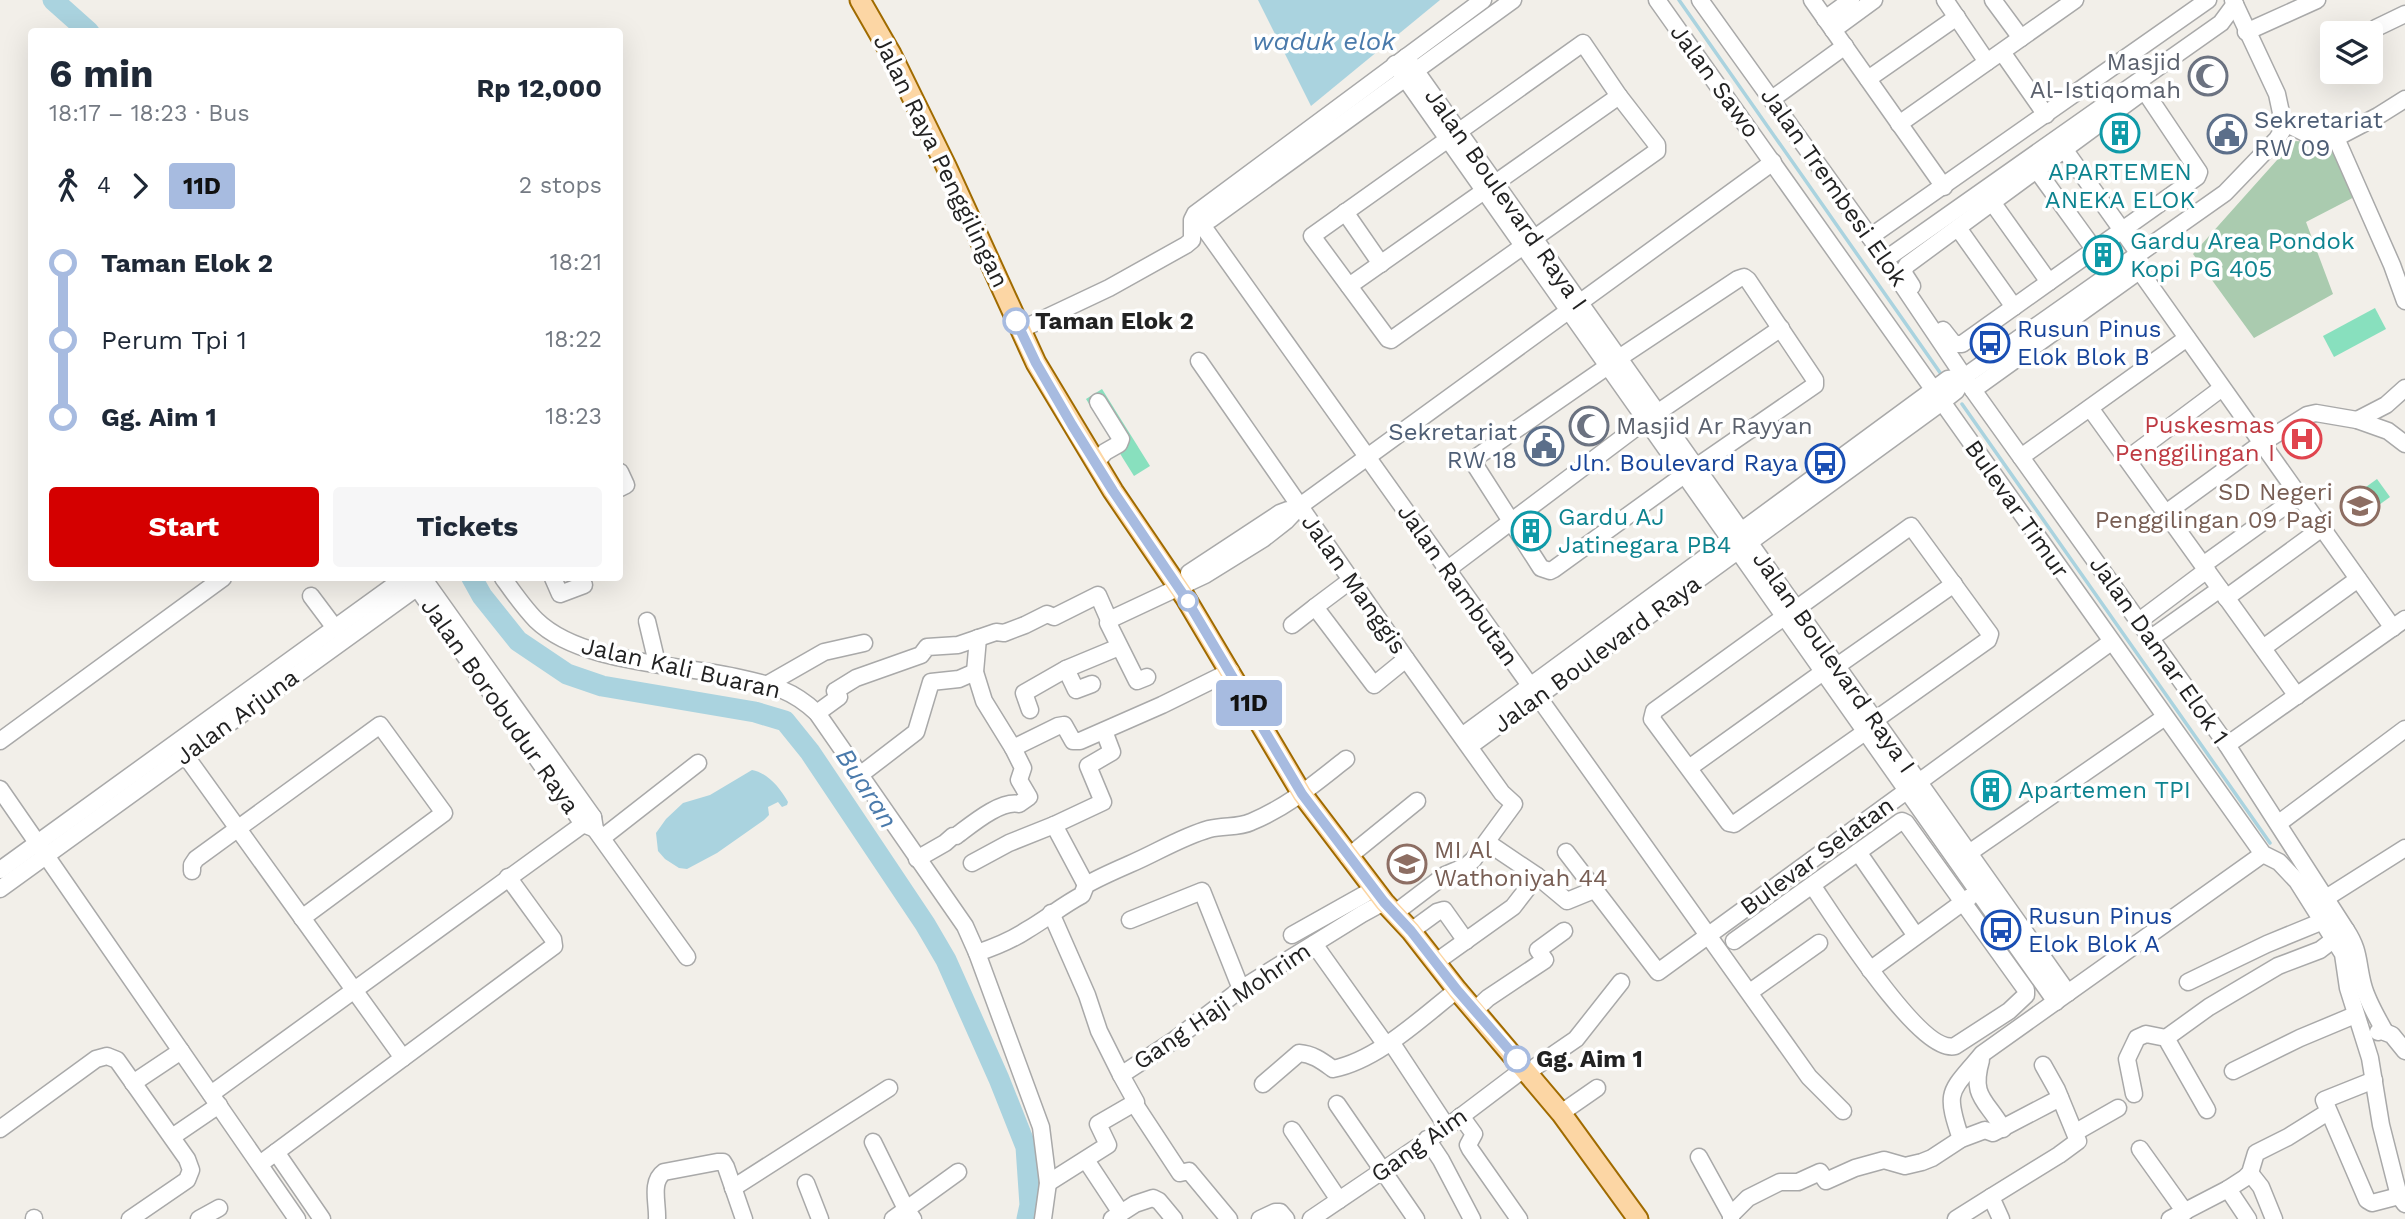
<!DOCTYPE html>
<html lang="en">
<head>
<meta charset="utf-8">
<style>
  :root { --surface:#fff; --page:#f6f6f7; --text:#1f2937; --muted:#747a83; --accent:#d40000 }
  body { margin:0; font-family:"Work Sans",sans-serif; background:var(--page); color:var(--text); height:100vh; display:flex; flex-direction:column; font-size:26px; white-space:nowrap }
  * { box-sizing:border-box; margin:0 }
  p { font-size:23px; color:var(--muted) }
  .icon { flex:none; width:38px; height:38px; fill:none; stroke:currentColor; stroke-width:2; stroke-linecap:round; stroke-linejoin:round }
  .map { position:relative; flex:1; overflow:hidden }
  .side { position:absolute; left:28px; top:28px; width:595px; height:553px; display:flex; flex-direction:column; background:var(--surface); border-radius:7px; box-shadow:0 7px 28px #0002 }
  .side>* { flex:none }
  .badge { padding:0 14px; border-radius:5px; font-size:24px; line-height:46px }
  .controls { position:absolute; left:2320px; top:21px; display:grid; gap:14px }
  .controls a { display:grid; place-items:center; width:63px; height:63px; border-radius:7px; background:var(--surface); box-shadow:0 7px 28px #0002; font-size:35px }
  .map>.badge { position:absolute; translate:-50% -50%; box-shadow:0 0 0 4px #fff }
  .legs { display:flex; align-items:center; gap:10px; height:77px; padding:0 21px; font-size:23px }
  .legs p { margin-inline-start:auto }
  .head { display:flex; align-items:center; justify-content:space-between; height:119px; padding:0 21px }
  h1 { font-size:38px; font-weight:700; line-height:52px }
  .action { display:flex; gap:14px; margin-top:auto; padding:14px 21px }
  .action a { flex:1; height:80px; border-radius:7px; background:var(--accent); color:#fff; font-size:28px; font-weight:700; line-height:80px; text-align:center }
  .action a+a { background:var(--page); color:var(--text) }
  ul { padding:0 21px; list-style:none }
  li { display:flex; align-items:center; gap:24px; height:77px; font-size:26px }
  li i { display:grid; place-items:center; width:10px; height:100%; margin:0 9px; background:currentColor }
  li i::after { content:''; width:18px; height:18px; margin:-9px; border:5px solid; border-radius:50%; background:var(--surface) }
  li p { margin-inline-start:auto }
  li:first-child i { background:linear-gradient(#0000 50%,currentColor 0) }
  li:last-child i { background:linear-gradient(currentColor 50%,#0000 0) }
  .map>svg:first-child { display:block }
  .cemetery { fill:#aacbaf }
  .pitch { fill:#88e0be }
  .water { fill:#aad3df }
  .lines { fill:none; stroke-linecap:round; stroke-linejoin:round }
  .stream { stroke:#aad3df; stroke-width:3.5 }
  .river { stroke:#aad3df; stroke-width:21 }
  .minor-casing { stroke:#a9a9a9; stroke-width:19 }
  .major-casing { stroke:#a06b00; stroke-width:23 }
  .minor { stroke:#fff; stroke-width:16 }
  .major { stroke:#fcd6a4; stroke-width:19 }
  .line-1-casing { stroke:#fff; stroke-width:16 }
  .line-1 { stroke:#a7bbe0; stroke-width:10 }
  .stop-1-dot { fill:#fff; stroke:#a7bbe0; stroke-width:3.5 }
  .labels { text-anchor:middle; stroke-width:7; stroke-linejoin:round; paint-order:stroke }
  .worship-label { font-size:24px; fill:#5b616d; stroke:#fff; text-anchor:end }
  .street-label { font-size:24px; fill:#222; stroke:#fff }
  .service-label { font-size:24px; fill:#4e5e75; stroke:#fff; text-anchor:start }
  .culture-label { font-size:24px; fill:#0d838f; stroke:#fff; text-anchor:start }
  .stop-label { font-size:24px; font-weight:bold; fill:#222; stroke:#fff; text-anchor:start }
  .transit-label { font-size:24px; fill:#164399; stroke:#fff; text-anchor:start }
  .health-label { font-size:24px; fill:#be3a42; stroke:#fff; text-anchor:end }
  .education-label { font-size:24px; fill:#785e54; stroke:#fff; text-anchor:end }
  .water-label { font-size:26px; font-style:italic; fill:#4a7aab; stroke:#fff }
</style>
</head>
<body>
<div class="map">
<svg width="2405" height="1219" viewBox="0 0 2405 1219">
  <rect width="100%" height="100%" fill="#f2efe9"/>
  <path class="cemetery" d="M2294,141L2335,143L2364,192L2306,222L2333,294L2254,338L2193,254Z"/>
  <g class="pitch">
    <path d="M2375,308L2386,329L2334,357L2323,336Z"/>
    <path d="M1102,389L1150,466L1134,476L1086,399Z"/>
    <path d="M2377,479L2390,497L2354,523L2341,505Z"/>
  </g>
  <g class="water">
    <path d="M1258,0H1440L1311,106Z"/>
    <path d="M752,770C768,773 780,788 788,802L787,805L782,807L778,802L768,807L769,815L764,820L717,853L687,869L679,868L665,859L658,851L656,833L666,819L683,803L710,795Z"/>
  </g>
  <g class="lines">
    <g class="stream">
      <path d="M1679,0L1941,374"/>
      <path d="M1962,404L2270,843"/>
    </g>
    <g class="river">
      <path d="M53,0L89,32"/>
      <path d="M472,578L482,596L518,641L567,674L602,686L755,712L785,721L810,752L925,924L946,960L999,1079L1026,1147L1030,1205L1027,1219"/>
    </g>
    <defs>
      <g id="minor">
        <path d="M1657,0L2263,854L2279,862L2297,881L2343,954L2348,988L2370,1058L2381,1125L2399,1196L2405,1204"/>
        <path d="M1700,0L1870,237L1973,390L2227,745L2346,930L2320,950L2278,966L2209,1007L2166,1038"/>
        <path d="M1812,0L1944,187"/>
        <path d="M1945,0L1987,62"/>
        <path d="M1993,0L2021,38"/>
        <path d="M1825,19L1851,0"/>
        <path d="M2376,28L2405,14"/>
        <path d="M1833,30L1874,0"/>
        <path d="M2246,32L2317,0"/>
        <path d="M1583,43L1619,96L1657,145V151L1391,340L1388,339L1312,236Z"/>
        <path d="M2002,52L2046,115"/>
        <path d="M1406,57L2068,993"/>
        <path d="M1395,64L2056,1002"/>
        <path d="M1868,79L1957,17"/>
        <path d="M1772,99L1845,46"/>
        <path d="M2283,122L2309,135L2336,138L2378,116L2405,99"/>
        <path d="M1899,124L2075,0"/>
        <path d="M2336,138L2392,265L2405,301"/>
        <path d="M2064,149L2139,254"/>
        <path d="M2036,169L2094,249"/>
        <path d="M1345,212L1381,264"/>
        <path d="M1202,225L1809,1077L1843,1111"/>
        <path d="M1195,228L1211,219L1513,0"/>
        <path d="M1958,228L2014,307"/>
        <path d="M1870,237L2208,0"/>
        <path d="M1886,259L2221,23L2235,4"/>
        <path d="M2132,260L2393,628"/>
        <path d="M1349,286L1619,96"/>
        <path d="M1912,286L1903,272L1907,265L2141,93H2146L2199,172L2197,177L2049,282L1992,202"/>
        <path d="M1020,330L1109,288L1186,245L1192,240V220L1195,214L1483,0"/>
        <path d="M1943,330L1954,344H1962L2049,282"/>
        <path d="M1619,358L1738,279L1744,277L1748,280L1815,380V385L1696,467"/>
        <path d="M1199,361L1406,659L1502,793L1514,804L1473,860L1466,866L1445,875L1395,913"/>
        <path d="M1608,366L1478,456L1475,465L1541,568L1550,571L1554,569L1684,475"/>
        <path d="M1973,390L2139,271"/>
        <path d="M2090,408L2297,696"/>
        <path d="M1657,413L1781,328"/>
        <path d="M2357,420L2386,405L2405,388"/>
        <path d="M2021,457L2187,338"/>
        <path d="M2127,459L2222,388"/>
        <path d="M1096,463L1105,452L1119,444L1121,439L1098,402"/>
        <path d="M620,472L626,485L620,488"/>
        <path d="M2166,513L2262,443L2307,415L2316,413L2357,420L2388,431L2405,444"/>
        <path d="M2203,565L2299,496"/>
        <path d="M1448,569L1646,420"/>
        <path d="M1189,573L1280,513L1288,510"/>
        <path d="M423,578L593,817L595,829L687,957"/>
        <path d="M503,578C513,592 524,608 536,620C581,664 680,664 740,678C772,685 793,690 817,713L965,926L977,953L1041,1127L1048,1183L1043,1219"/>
        <path d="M553,578L560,594L584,585"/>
        <path d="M411,579L583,824L593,828"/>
        <path d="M1351,580L1315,607L1374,685L1406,659"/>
        <path d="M311,596L335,628"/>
        <path d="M2226,598L2322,528"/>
        <path d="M1796,609L1911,526L1990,634L1988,640L1875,720"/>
        <path d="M1784,617L1654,711L1652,719L1729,823L1734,824L1865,732"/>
        <path d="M647,621L657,663"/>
        <path d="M2139,621L2207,570"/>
        <path d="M1292,625L1315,607"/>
        <path d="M978,638L975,672L984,701L1013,748L1058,726L1064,725L1073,741H1080L1162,705L1231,671"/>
        <path d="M2151,638L2220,589"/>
        <path d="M2263,648L2358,579"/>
        <path d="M1837,666L1954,584"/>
        <path d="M1066,669L1076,690L1092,684"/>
        <path d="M1147,677L1137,681L1108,623L1109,620L1205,575L1263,539L1286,521L1300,506L1773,162"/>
        <path d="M768,684L824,652L864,643"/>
        <path d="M1030,710L1024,693L1066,669L1119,647"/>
        <path d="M817,713L839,697L835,691L856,678L921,655L927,647L958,645L996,632L1004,633L1025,625L1047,614L1054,617L1098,595L1109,620"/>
        <path d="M1462,736L1948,379L1964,377"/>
        <path d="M0,741L223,578"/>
        <path d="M2227,745L2405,619"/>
        <path d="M1470,746L1942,402L1956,391L1964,377L2225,193L2277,139L2282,131L2283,122L2277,94L2233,0"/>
        <path d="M185,755L403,1058"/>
        <path d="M1689,768L1823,672"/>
        <path d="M860,775L916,732L931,682L959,679L975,672"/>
        <path d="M0,789L297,1219"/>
        <path d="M2279,823L2405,729"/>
        <path d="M1054,825L1103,802L1088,766L1112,752L1104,731"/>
        <path d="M602,838L698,763"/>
        <path d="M1488,843L1537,876L1567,901L1594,890"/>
        <path d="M1566,852L1658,972L2111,642"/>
        <path d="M1858,852L1916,936"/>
        <path d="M1969,853L2165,717"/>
        <path d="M1348,857L1417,801"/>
        <path d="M917,859L945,843L953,836H956C971,825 1000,800 1019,804L1029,797L1019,780L1023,768L1013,748"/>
        <path d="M972,863L1009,843L1054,825L1086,885"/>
        <path d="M0,870L404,578"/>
        <path d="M192,871V865L196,859L380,725L444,813L302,918"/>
        <path d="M0,889L426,581V578"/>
        <path d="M2326,898L2405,848"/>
        <path d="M1051,913L1087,995L1099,1031L1121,1075"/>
        <path d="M1130,920L1202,891L1241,989"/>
        <path d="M2346,930C2360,951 2357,962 2363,985C2367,1001 2377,1017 2385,1032"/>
        <path d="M1411,931L1437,912L1444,910L1466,941"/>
        <path d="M1292,935L1374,889"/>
        <path d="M1734,941L1900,822L1902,821L1906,823L2026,990V995L2009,1011L1955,1046C1920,1055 1832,914 1812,885"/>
        <path d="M1314,944L1386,1045"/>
        <path d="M977,953C995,947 1012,940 1027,930C1046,919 1063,905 1082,895L1086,885C1100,877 1114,871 1130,864C1156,853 1181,837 1209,829C1224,825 1238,828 1251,822C1289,806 1314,784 1346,759"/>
        <path d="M1436,962L1513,907L1537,876"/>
        <path d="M1870,970L1970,897"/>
        <path d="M2188,982L2267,944L2323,921"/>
        <path d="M1750,992L1819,943"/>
        <path d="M1475,1010L1488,998L1545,960L1538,950L1564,931"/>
        <path d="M2378,1032L2382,1031L2392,1035L2405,1051"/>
        <path d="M1391,1042L1447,1127"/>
        <path d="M1981,1060C1970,1098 1987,1100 2003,1129"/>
        <path d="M2233,1071L2300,1038L2355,1015"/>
        <path d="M1528,1072L1576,1039L1621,982"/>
        <path d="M2374,1080L2324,1100L2367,1200L2372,1203L2399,1196"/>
        <path d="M133,1083L181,1051"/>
        <path d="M1263,1084L1299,1053C1313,1054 1322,1061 1333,1069C1378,1060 1421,1018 1457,990"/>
        <path d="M211,1094L593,817"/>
        <path d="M2134,1094L2127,1059L2137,1038L2146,1034L2166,1038L2207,1110"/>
        <path d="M1134,1103L1180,1173L1189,1171L1229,1219"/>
        <path d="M1337,1104L1416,1219"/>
        <path d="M1561,1113L1597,1088"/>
        <path d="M1461,1116L1474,1134L1468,1145L1470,1149L1519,1219"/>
        <path d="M0,1129L96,1059L107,1056L117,1060L187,1159L191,1170L187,1180L130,1219"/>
        <path d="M1292,1130L1339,1200"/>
        <path d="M2076,1132L2118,1108"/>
        <path d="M172,1137L219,1105"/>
        <path d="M1427,1139L1441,1160L1472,1219"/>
        <path d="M1961,1139C1944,1089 1950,1093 1982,1054L2263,854"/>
        <path d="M873,1142L906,1209L913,1219"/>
        <path d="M2140,1149L2185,1212"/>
        <path d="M276,1152L322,1219"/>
        <path d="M1699,1157L1731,1215V1219"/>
        <path d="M1086,1160L1121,1213"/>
        <path d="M260,1164L554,946L553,939L508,877"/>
        <path d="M2250,1173L2261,1187L2274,1219"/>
        <path d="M806,1183L820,1219"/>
        <path d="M1048,1183L1108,1145L1098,1124L1136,1102L1121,1075L1173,1041L1241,989L1362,914L1384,902"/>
        <path d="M733,1188L889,1088"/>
        <path d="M2228,1189L2248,1219"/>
        <path d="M1731,1215L1748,1198L1780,1182H1798L1820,1172L1826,1181L1855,1168L1884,1160L1905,1166L1922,1162L1932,1158L1961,1139L1985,1130L1993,1133L2060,1098"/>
        <path d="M34,1218V1219"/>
        <path d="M199,1219L219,1208"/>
        <path d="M657,1219C658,1204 650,1182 664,1172L717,1162H723L726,1167L744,1219"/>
        <path d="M893,1219L958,1172"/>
        <path d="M1112,1219L1135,1204L1153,1198L1159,1201L1174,1219"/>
        <path d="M1260,1219L1275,1212H1280L1286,1219"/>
        <path d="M1311,1219L1447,1127L1525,1068"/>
        <path d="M1956,1219L1991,1197"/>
        <path d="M2001,1219L1991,1197L2059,1155L2078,1141L2057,1090L2043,1065"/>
        <path d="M2170,1219L2228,1189L2245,1178L2250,1173L2256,1153L2288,1137L2328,1112"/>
      </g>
      <path id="major" d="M860,0L891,54L946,166L1036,363L1113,491L1185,597L1302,794L1384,902L1411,931L1457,990L1561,1113L1638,1219"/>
    </defs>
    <use href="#minor" class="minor-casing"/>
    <use href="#major" class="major-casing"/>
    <use href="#minor" class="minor"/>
    <use href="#major" class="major"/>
  </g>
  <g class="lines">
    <defs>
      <path id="line-1" d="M1016,321L1036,363L1072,425L1113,491L1185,597L1302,794L1384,902L1411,931L1457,990L1517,1059"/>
    </defs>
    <use href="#line-1" class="line-1-casing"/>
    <use href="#line-1" class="line-1"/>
  </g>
  <defs>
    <symbol id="mosque-ring" viewBox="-11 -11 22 22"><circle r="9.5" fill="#fff" stroke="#6b7280" stroke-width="1.5"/><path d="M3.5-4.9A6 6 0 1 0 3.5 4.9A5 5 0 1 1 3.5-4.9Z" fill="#6b7280"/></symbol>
    <symbol id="building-ring" viewBox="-11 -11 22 22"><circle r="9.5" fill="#fff" stroke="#0f9aa8" stroke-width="1.5"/><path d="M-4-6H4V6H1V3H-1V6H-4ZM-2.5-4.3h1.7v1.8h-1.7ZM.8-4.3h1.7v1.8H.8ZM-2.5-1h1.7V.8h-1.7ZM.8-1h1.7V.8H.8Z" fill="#0f9aa8"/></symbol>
    <symbol id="civic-ring" viewBox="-11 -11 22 22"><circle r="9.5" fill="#fff" stroke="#5c6f8a" stroke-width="1.5"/><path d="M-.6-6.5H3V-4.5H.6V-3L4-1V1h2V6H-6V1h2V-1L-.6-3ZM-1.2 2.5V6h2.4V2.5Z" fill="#5c6f8a"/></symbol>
    <symbol id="bus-ring" viewBox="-11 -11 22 22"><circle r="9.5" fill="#fff" stroke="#1a4fb4" stroke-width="1.5"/><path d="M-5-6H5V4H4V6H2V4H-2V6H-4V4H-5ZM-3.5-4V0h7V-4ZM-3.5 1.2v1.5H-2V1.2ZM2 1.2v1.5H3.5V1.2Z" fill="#1a4fb4"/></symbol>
    <symbol id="hospital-ring" viewBox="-11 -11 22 22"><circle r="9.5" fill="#fff" stroke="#e0444e" stroke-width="1.5"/><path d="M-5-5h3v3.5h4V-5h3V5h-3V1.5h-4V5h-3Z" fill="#e0444e"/></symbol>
    <symbol id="school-ring" viewBox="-11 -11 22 22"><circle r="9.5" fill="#fff" stroke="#8d6e63" stroke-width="1.5"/><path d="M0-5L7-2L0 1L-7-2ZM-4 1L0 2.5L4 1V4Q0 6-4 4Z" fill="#8d6e63"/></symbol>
  </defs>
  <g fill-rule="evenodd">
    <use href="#mosque-ring" x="2186" y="54" width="44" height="44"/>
    <use href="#building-ring" x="2098" y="111" width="44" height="44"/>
    <use href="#civic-ring" x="2205" y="112" width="44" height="44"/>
    <use href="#building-ring" x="2081" y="233" width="44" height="44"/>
    <use href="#bus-ring" x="1968" y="321" width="44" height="44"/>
    <use href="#mosque-ring" x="1567" y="404" width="44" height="44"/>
    <use href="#hospital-ring" x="2280" y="417" width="44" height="44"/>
    <use href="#civic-ring" x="1522" y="424" width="44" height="44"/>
    <use href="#bus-ring" x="1803" y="441" width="44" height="44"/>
    <use href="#school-ring" x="2338" y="484" width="44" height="44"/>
    <use href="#building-ring" x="1509" y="509" width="44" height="44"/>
    <use href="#building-ring" x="1969" y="768" width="44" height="44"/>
    <use href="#school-ring" x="1385" y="842" width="44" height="44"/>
    <use href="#bus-ring" x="1979" y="908" width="44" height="44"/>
  </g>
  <g class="stop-1-dot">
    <circle cx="1016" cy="321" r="12"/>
    <circle cx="1188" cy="601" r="9"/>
    <circle cx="1517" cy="1059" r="12"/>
  </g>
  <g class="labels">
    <g class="worship-label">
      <text x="2181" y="70">Masjid<tspan x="2181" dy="28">Al-Istiqomah</tspan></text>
      <text x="1616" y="434" text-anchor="start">Masjid Ar Rayyan</text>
    </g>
    <g class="street-label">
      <text transform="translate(1715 81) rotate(54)" y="8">Jalan Sawo</text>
      <text transform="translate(941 161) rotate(64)" y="8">Jalan Raya Penggilingan</text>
      <text transform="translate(1834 187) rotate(55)" y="8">Jalan Trembesi Elok</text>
      <text transform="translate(1506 199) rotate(55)" y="8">Jalan Boulevard Raya I</text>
      <text transform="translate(2017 509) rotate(55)" y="8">Bulevar Timur</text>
      <text transform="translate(1354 584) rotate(55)" y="8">Jalan Manggis</text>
      <text transform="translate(1458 585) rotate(55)" y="8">Jalan Rambutan</text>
      <text transform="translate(2159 650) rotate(55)" y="8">Jalan Damar Elok 1</text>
      <text transform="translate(1597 654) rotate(-36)" y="8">Jalan Boulevard Raya</text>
      <text transform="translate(1834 662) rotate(55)" y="8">Jalan Boulevard Raya I</text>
      <text transform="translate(681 668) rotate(13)" y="8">Jalan Kali Buaran</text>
      <text transform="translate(500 706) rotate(55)" y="8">Jalan Borobudur Raya</text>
      <text transform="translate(237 717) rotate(-36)" y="8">Jalan Arjuna</text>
      <text transform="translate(1817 856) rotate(-36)" y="8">Bulevar Selatan</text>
      <text transform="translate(1222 1006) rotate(-34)" y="8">Gang Haji Mohrim</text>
      <text transform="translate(1419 1145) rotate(-35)" y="8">Gang Aim</text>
    </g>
    <g class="service-label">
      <text x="2254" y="128">Sekretariat<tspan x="2254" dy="28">RW 09</tspan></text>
      <text x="1517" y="440" text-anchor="end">Sekretariat<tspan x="1517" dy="28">RW 18</tspan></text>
    </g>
    <g class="culture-label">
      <text x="2120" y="180" text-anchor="middle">APARTEMEN<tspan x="2120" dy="28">ANEKA ELOK</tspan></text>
      <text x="2130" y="249">Gardu Area Pondok<tspan x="2130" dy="28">Kopi PG 405</tspan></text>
      <text x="1558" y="525">Gardu AJ<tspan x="1558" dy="28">Jatinegara PB4</tspan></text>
      <text x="2018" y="798">Apartemen TPI</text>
    </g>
    <g class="stop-label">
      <text x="1035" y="329">Taman Elok 2</text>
      <text x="1536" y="1067">Gg. Aim 1</text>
    </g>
    <g class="transit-label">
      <text x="2017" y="337">Rusun Pinus<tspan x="2017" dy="28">Elok Blok B</tspan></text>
      <text x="1798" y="471" text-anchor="end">Jln. Boulevard Raya</text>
      <text x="2028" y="924">Rusun Pinus<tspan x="2028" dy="28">Elok Blok A</tspan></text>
    </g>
    <g class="health-label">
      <text x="2275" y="433">Puskesmas<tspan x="2275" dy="28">Penggilingan I</tspan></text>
    </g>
    <g class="education-label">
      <text x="2333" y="500">SD Negeri<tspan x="2333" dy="28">Penggilingan 09 Pagi</tspan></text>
      <text x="1434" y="858" text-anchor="start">MI Al<tspan x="1434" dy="28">Wathoniyah 44</tspan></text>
    </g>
    <g class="water-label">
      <text x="1324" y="50">waduk elok</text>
      <text transform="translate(867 788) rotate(57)" y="9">Buaran</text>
    </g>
  </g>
</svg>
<div class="controls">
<a><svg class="icon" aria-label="layers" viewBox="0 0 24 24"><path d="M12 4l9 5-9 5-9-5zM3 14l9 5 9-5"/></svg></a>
</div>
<b class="badge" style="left:1249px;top:703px;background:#a7bbe0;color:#111">11D</b>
<section class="side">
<div class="head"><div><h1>6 min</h1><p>18:17 – 18:23 · Bus</p></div><b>Rp 12,000</b></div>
<div class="legs"><svg class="icon" aria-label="walk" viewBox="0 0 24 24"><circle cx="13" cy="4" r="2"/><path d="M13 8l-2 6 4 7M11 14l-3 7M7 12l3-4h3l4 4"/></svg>4<svg class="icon" aria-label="forward" viewBox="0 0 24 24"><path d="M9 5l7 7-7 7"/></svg><b class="badge" style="background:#a7bbe0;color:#111">11D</b><p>2 stops</p></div>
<ul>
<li><i style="color:#a7bbe0"></i><b>Taman Elok 2</b><p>18:21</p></li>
<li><i style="color:#a7bbe0"></i><span>Perum Tpi 1</span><p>18:22</p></li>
<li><i style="color:#a7bbe0"></i><b>Gg. Aim 1</b><p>18:23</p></li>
</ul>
<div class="action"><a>Start</a><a>Tickets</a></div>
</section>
</div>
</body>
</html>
